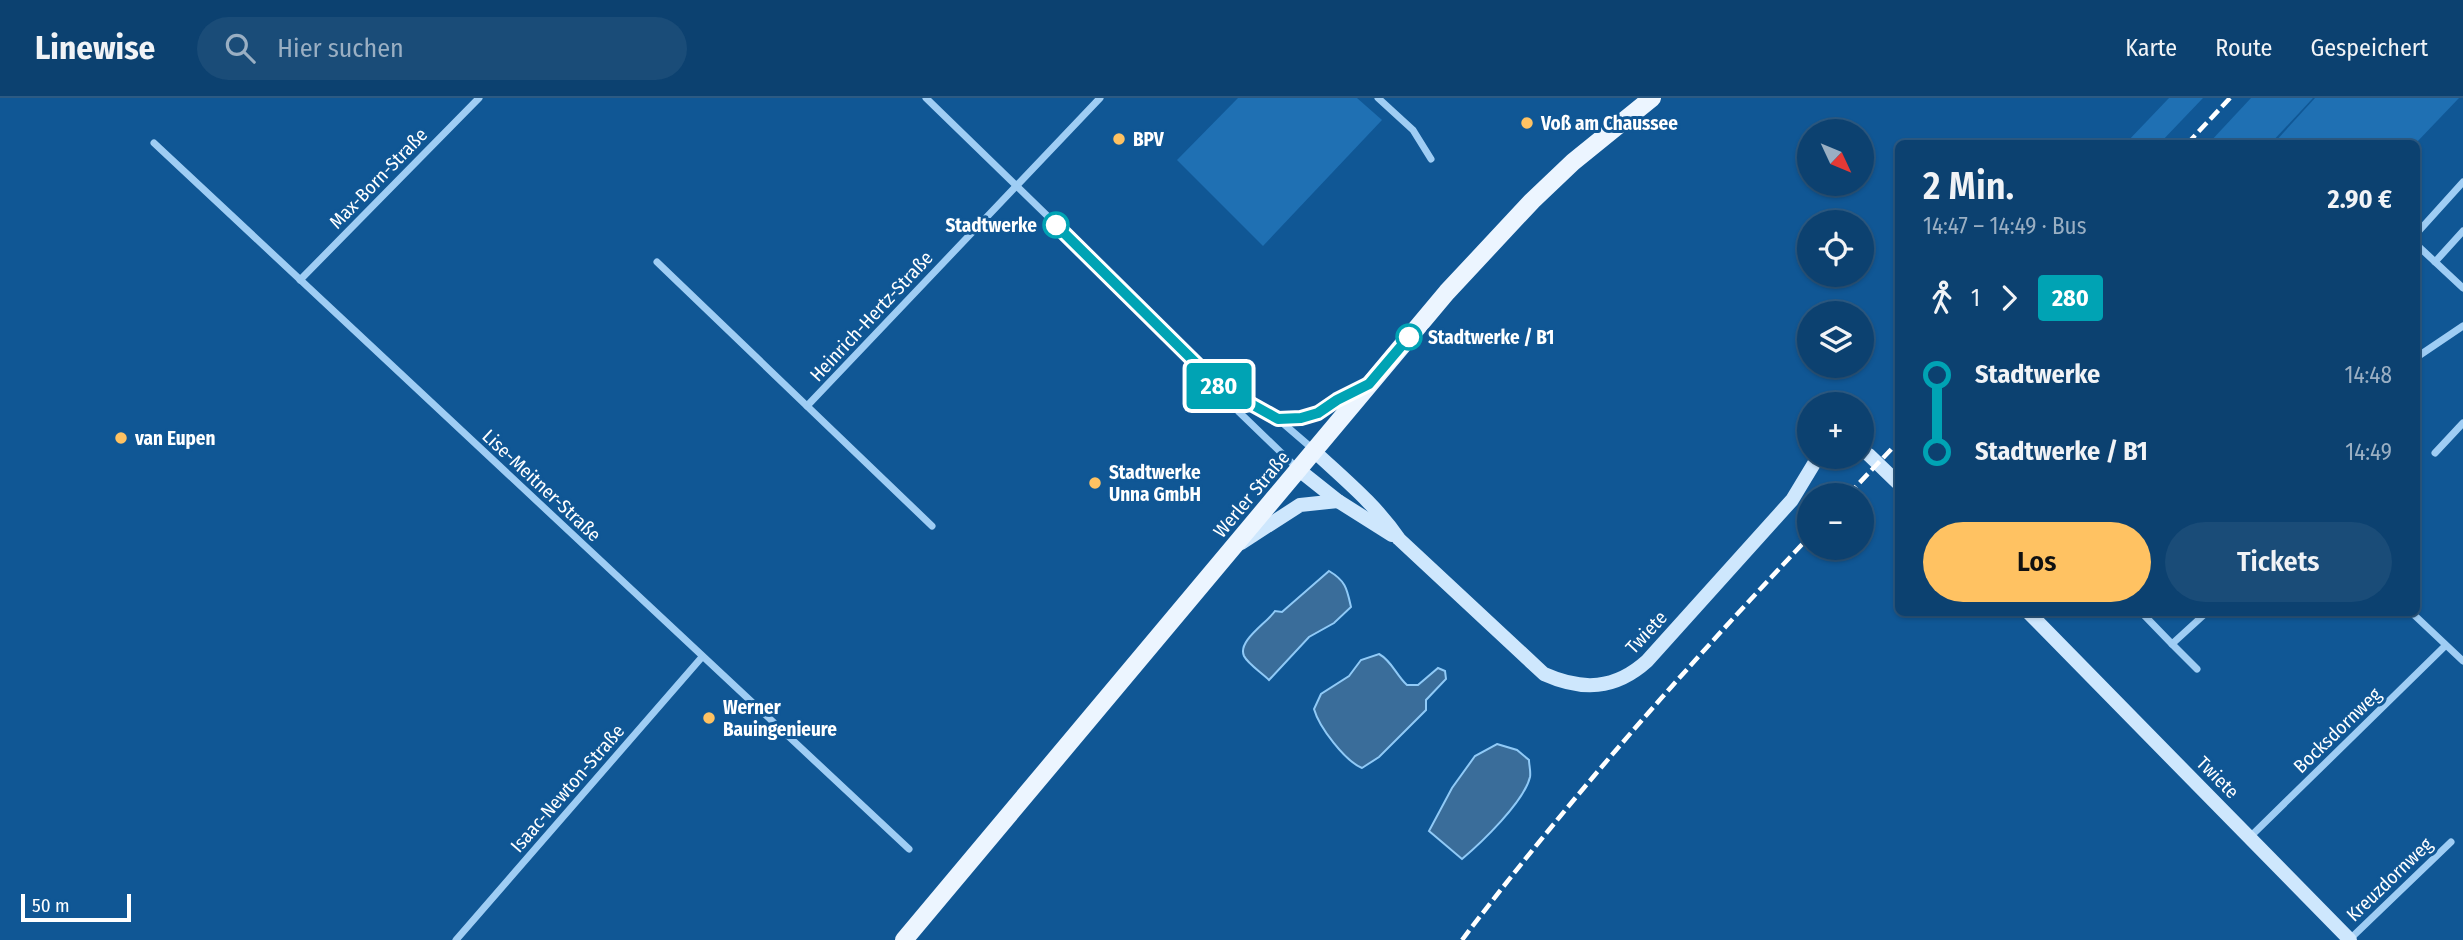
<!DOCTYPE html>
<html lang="de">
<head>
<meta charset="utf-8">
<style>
  :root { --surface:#0c4170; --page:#1a4c78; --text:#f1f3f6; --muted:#9aafc3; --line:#2c5a83; --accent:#ffc262 }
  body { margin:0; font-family:"Fira Sans Condensed",sans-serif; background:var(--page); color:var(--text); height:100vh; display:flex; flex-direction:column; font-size:26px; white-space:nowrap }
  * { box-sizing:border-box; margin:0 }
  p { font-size:23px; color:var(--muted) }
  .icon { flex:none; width:38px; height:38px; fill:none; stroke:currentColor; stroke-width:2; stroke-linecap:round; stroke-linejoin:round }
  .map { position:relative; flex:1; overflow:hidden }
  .drawer { position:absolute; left:1895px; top:42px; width:525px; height:476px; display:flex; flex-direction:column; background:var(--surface); border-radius:10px; box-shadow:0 2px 5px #0004,0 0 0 2px var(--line) }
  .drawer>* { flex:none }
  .badge { padding:0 14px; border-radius:5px; font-size:24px; line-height:46px }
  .needle { width:46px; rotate:134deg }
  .controls { position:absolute; left:1797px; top:21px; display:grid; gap:14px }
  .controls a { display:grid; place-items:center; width:77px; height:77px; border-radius:50%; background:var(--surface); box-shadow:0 2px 5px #0004,0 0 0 2px var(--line); font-size:35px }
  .scale { position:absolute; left:21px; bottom:18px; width:110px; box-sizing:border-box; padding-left:7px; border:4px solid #fff; border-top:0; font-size:19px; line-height:24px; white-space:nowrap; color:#fff; -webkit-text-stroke:5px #105795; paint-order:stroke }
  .map>.badge { position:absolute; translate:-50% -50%; box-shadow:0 0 0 4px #fff }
  .legs { display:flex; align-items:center; gap:10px; height:77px; padding:0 28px; font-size:23px }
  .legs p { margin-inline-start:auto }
  .headline { display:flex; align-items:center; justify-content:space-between; height:119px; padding:0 28px }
  h1 { font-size:38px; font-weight:600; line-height:52px }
  .cta { display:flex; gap:14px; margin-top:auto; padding:14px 28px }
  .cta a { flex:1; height:80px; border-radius:42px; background:var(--accent); color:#111; font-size:28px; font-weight:600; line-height:80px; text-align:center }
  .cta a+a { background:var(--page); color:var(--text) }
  ul { padding:0 28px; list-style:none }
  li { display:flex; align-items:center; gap:24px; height:77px; font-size:26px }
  li i { display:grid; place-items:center; width:10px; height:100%; margin:0 9px; background:currentColor }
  li i::after { content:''; width:18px; height:18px; margin:-9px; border:5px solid; border-radius:50%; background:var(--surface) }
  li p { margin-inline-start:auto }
  li:first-child i { background:linear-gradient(#0000 50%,currentColor 0) }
  li:last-child i { background:linear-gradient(currentColor 50%,#0000 0) }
  header { display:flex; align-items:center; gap:42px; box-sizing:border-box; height:98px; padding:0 35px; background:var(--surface); border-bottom:2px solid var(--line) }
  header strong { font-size:33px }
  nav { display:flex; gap:38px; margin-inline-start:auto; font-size:24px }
  .search { width:490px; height:63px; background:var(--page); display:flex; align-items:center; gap:18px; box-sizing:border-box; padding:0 24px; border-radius:38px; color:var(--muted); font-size:26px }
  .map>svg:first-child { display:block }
  .green { fill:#1f70b3 }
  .water { fill:#3a6d9a; stroke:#90caf7; stroke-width:2 }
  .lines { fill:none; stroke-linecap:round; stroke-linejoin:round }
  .street { stroke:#9fcdf4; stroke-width:7 }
  .secondary { stroke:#cee7fd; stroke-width:14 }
  .primary { stroke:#ecf5ff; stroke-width:18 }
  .rail { stroke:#fff; stroke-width:4.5; stroke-dasharray:12 5; stroke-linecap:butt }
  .line-1-casing { stroke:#fff; stroke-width:16 }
  .line-1 { stroke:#00a3b4; stroke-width:10 }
  .poi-dot { fill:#ffc262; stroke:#105795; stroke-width:2.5 }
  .stop-1-dot { fill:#fff; stroke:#00a3b4; stroke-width:3.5 }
  .labels { text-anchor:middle; stroke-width:6; stroke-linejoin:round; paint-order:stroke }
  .poi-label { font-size:19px; font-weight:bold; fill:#fff; stroke:#105795; text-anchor:start }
  .street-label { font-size:19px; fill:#fff; stroke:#105795 }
  .stop-label { font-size:19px; font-weight:bold; fill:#fff; stroke:#105795; text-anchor:end }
</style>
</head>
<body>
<header>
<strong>Linewise</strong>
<div class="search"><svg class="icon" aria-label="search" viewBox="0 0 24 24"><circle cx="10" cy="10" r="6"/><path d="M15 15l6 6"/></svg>Hier suchen</div>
<nav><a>Karte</a><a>Route</a><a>Gespeichert</a></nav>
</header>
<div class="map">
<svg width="2463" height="842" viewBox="0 0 2463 842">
  <rect width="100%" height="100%" fill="#105795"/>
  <g class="green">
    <path d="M1238,0H1357L1382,22L1263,148L1177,62Z"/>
    <path d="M2169,0H2203L2160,45H2126Z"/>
    <path d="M2251,0H2313L2271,45H2209Z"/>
    <path d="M2315,0H2459L2416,45H2274Z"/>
  </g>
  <g class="water">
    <path d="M1329,473C1346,483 1347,491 1351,509L1334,525L1309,539L1269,582C1262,575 1248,566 1244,558C1237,543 1267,525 1275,513L1282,514Z"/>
    <path d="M1379,556C1392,563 1396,577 1407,587H1418L1438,570L1445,573L1446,581L1426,602V612L1379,659L1362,670C1345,663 1319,629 1314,611L1321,596L1349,578L1361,562Z"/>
    <path d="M1497,646L1517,652L1529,662C1529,667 1531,674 1530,679C1524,704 1481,745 1462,761L1429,733L1452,690L1475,658Z"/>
  </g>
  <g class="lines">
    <g class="street">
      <path d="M926,0L1103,172L1219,288L1239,314L1297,370"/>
      <path d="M1378,0L1413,32L1431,61"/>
      <path d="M154,45L909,751"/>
      <path d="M2417,135L2463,84"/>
      <path d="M2417,147L2463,190"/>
      <path d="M657,164L932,428"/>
      <path d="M2435,164L2463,133"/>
      <path d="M300,182L479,0"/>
      <path d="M2417,259L2463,228"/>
      <path d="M1223,290L1278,321L1314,352"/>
      <path d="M807,308L1100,0"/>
      <path d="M1278,321L1301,320L1319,315L1337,302L1358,292"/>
      <path d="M2435,355L2463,325"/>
      <path d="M2141,514L2172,546L2207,514"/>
      <path d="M2411,514L2463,563"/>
      <path d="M2172,546L2197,571"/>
      <path d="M2251,738L2445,548"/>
      <path d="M2350,841L2451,744"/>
      <path d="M456,842L702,559"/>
    </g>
    <g class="secondary">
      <path d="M1314,353C1344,381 1376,407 1399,441L1544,576C1582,593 1615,592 1647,563L1792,402L1818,359"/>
      <path d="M1862,353L1869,357L1899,386"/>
      <path d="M1299,372L1338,403L1392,437"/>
      <path d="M1241,445L1300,407L1338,403"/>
      <path d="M2028,514L2350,842"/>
    </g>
    <path class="primary" d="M904,842L1447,194L1532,103L1573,64L1652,0"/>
    <g class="rail">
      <path d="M2187,46L2230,0"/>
      <path d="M1848,397L1899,343"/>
      <path d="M1462,842C1569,701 1688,567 1810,438"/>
    </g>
  </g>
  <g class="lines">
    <defs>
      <path id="line-1" d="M1056,127L1219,288L1278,321L1301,320L1318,315L1337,302L1369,286L1409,239"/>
    </defs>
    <use href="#line-1" class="line-1-casing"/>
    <use href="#line-1" class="line-1"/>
  </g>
  <g class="poi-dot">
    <circle cx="1527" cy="25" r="7"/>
    <circle cx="1119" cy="41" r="7"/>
    <circle cx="121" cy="340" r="7"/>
    <circle cx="1095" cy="385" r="7"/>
    <circle cx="709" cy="620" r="7"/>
  </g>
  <g class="stop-1-dot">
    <circle cx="1056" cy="127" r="12"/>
    <circle cx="1409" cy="239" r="12"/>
  </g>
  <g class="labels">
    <g class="poi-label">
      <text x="1541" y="32">Voß am Chaussee</text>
      <text x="1133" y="48">BPV</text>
      <text x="135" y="347">van Eupen</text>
      <text x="1109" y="381">Stadtwerke<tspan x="1109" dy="22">Unna GmbH</tspan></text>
      <text x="723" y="616">Werner<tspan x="723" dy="22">Bauingenieure</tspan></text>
    </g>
    <g class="street-label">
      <text transform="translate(378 80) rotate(-46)" y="7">Max-Born-Straße</text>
      <text transform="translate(871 218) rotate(-47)" y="7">Heinrich-Hertz-Straße</text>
      <text transform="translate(542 387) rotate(43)" y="7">Lise-Meitner-Straße</text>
      <text transform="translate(1251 396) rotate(-50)" y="7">Werler Straße</text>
      <text transform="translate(1646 534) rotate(-47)" y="7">Twiete</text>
      <text transform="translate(2337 632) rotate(-44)" y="7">Bocksdornweg</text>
      <text transform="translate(2218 679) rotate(45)" y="7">Twiete</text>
      <text transform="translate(567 690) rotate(-49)" y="7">Isaac-Newton-Straße</text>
      <text transform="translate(2389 781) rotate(-44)" y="7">Kreuzdornweg</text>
    </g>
    <g class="stop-label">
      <text x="1037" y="134">Stadtwerke</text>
      <text x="1428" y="246" text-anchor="start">Stadtwerke / B1</text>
    </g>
  </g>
</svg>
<div class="controls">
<a><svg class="needle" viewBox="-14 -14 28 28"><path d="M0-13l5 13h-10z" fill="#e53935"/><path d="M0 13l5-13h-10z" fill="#9aafc3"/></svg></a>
<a><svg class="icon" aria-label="locate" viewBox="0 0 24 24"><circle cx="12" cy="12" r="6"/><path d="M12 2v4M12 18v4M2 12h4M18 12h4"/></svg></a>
<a><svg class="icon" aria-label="layers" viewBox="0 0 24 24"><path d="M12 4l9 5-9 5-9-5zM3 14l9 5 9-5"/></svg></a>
<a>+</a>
<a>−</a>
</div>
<div class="scale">50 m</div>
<b class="badge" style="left:1219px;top:288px;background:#00a3b4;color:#fff">280</b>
<section class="drawer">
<div class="headline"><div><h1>2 Min.</h1><p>14:47 – 14:49 · Bus</p></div><b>2.90 €</b></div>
<div class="legs"><svg class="icon" aria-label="walk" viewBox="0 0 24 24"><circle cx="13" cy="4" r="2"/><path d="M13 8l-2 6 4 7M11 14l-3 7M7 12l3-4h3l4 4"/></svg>1<svg class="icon" aria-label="forward" viewBox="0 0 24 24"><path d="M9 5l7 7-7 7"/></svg><b class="badge" style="background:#00a3b4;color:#fff">280</b></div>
<ul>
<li><i style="color:#00a3b4"></i><b>Stadtwerke</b><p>14:48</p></li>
<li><i style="color:#00a3b4"></i><b>Stadtwerke / B1</b><p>14:49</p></li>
</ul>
<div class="cta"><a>Los</a><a>Tickets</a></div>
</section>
</div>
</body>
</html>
